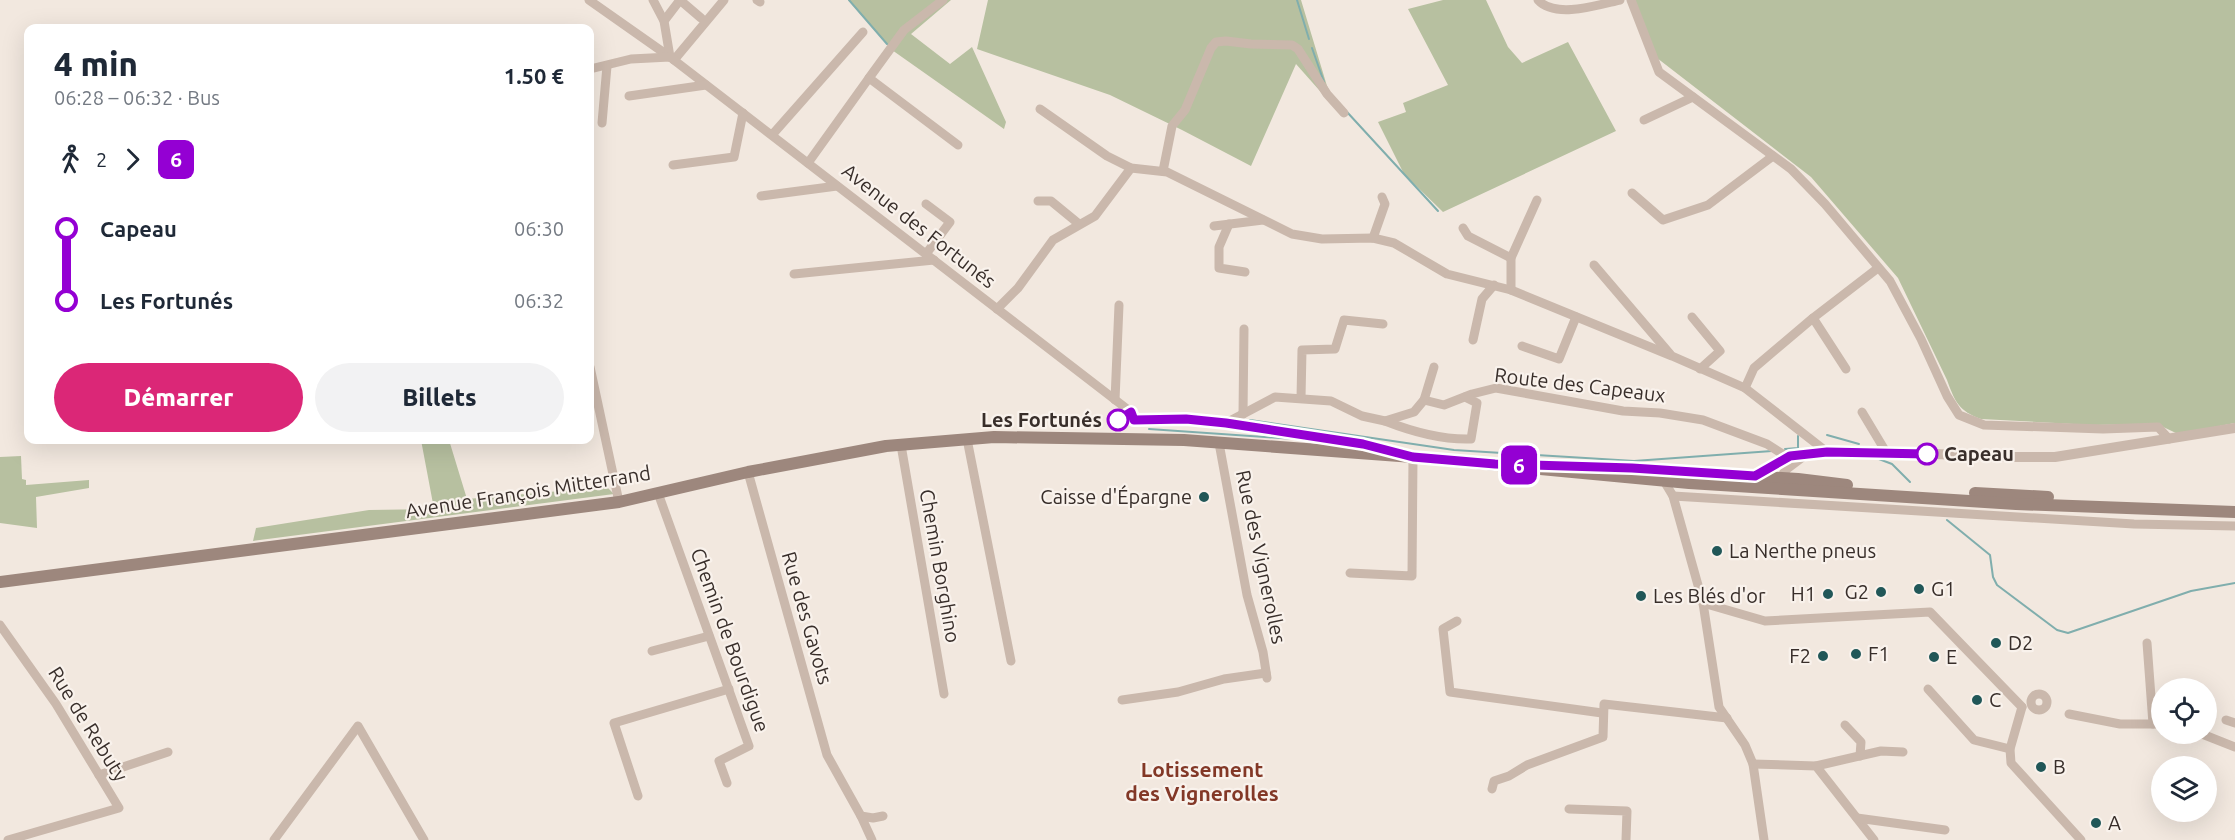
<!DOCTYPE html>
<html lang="fr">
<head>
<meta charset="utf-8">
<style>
  :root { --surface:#fff; --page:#f2f2f3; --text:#1f2937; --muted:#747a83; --accent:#db2777 }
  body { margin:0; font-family:Ubuntu,sans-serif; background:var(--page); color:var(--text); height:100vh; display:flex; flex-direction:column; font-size:22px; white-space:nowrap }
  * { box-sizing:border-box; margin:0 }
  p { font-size:20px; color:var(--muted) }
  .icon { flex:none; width:33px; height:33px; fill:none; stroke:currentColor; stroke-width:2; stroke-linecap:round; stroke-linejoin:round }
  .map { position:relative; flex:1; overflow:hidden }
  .drawer { position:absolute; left:24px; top:24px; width:570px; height:420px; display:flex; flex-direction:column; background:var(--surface); border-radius:12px; box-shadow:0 6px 24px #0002 }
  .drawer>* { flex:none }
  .badge { padding:0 12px; border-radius:9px; font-size:21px; line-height:39px }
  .tools { position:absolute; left:2151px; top:678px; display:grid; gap:12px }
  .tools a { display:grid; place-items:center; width:66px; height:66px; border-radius:50%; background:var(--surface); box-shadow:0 6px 24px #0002; font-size:30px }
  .map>.badge { position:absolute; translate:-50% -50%; box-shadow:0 0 0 3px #fff }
  .legs { display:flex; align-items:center; gap:9px; height:66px; padding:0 30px; font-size:20px }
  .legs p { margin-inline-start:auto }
  .overview { display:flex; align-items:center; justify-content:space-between; height:102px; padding:0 30px }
  h1 { font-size:33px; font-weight:800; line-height:45px }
  .primary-button { display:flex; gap:12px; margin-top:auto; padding:12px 30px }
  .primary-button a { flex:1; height:69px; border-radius:36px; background:var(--accent); color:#fff; font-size:24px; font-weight:800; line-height:69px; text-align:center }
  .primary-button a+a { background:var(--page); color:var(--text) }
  ul { padding:0 30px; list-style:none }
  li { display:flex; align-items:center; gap:21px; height:72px; font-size:22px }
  li i { display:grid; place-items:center; width:9px; height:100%; margin:0 8px; background:currentColor }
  li i::after { content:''; width:15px; height:15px; margin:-8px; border:4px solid; border-radius:50%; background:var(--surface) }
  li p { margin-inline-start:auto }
  li:first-child i { background:linear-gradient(#0000 50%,currentColor 0) }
  li:last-child i { background:linear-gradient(currentColor 50%,#0000 0) }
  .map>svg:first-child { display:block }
  .green { fill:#b7c0a0 }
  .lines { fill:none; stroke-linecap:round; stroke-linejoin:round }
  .stream { stroke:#80aead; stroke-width:2 }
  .minor { stroke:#cab8ac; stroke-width:9 }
  .tertiary { stroke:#cab8ac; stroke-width:10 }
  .secondary { stroke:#9d877d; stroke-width:12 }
  .line-1-casing { stroke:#fff; stroke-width:14 }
  .line-1 { stroke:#9400d3; stroke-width:9 }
  .stop-1-dot { fill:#fff; stroke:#9400d3; stroke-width:3 }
  .poi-dot { fill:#215758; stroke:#f9f2ec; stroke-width:2 }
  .labels { text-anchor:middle; stroke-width:4.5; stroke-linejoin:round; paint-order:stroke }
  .street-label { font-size:20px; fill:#382e2a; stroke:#f9f2ec }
  .stop-label { font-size:20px; font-weight:bold; fill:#382e2a; stroke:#f9f2ec; text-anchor:end }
  .poi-label { font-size:20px; fill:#382e2a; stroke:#f9f2ec; text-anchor:start }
  .neighbourhood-label { font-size:21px; font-weight:bold; fill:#833827; stroke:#f9f2ec }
</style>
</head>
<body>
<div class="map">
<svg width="2235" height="840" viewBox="0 0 2235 840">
  <rect width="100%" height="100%" fill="#f2e8df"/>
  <g class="green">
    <path d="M848,0H951L911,34L950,64L972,47L1006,122L1004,129L892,50Z"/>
    <path d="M988,0H1301L1327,86L1343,117L1296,64L1251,166L1182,130L1110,95L977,49Z"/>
    <path d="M1443,0H1486L1508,47L1522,63L1568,42L1616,131L1443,212L1404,174L1378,122L1406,112L1403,103L1448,85L1408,9Z"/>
    <path d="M1635,0H2235V423L2178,434L2157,424L2092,425L1981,419C1959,411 1955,402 1947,380L1898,278L1811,177L1657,58Z"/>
    <path d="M421,440H449L467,499L607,487L614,494L253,541L256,528L369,510L434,509Z"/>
    <path d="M21,456L22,479L26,480V485L89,480V488L36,497L37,528L0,523V457Z"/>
  </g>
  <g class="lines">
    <g class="stream">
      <path d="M849,0L887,44"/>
      <path d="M1297,0L1309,39"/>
      <path d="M1312,48L1324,82"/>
      <path d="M1347,112L1438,211"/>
      <path d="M1250,420L1454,450L1602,459L1634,461L1772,451"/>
      <path d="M1149,429L1309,440"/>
      <path d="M1827,435L1859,444"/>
      <path d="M1785,449L1798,448V436"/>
      <path d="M1871,456L1892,464L1910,482"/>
      <path d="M1947,520L1990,555L1993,577L1997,585L2057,630L2068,633L2191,591L2235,583"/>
    </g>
    <g class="minor">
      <path d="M589,0L670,57"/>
      <path d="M653,0L664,21L670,57"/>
      <path d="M680,0L701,18"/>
      <path d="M757,0L760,2"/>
      <path d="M1538,0C1555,19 1598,5 1620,0"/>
      <path d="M1631,0L1659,72L1791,169L1825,204L1890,281L1921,339L1947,396L1959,415L1984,425L2103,429L2158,427L2169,439"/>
      <path d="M664,21L680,0"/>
      <path d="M674,60L724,0"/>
      <path d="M590,69L631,59L670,57L1131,412L1134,420L1186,419L1226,423L1275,397L1331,401L1362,416L1385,421L1414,412L1424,400L1444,405L1472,394L1496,388L1623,411L1660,413L1703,420L1767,444L1792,460"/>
      <path d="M869,78L904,30L943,0"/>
      <path d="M629,96L706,85"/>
      <path d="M1040,109L1107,156L1131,168L1167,172L1292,234L1322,239L1373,238L1394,243L1447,274L1511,290L1672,356L1745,388L1827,452"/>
      <path d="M1644,120L1693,97"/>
      <path d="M602,123L607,66"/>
      <path d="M772,135L863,32"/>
      <path d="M808,163L869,78L958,145"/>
      <path d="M673,165L734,157L743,113"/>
      <path d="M1163,171L1172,126L1185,110L1211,48L1216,42L1226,41L1251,44L1292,45L1298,49L1327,94L1344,113"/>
      <path d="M1632,193L1663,220L1708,205L1773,156"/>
      <path d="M761,196L837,186"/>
      <path d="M1038,201H1051L1079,224"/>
      <path d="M1229,224L1219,247V268L1245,272"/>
      <path d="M1214,226L1263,220"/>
      <path d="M1463,228L1468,236L1511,258"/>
      <path d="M1373,238L1385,204L1382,197"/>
      <path d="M926,254L950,222L926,204"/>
      <path d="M1594,265L1670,354"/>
      <path d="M794,274L934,260"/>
      <path d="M1511,290V258L1537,200"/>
      <path d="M997,309L1018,288L1053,240L1095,216L1131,168"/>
      <path d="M1692,317L1720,351L1700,369"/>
      <path d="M1813,318L1846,369"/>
      <path d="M1473,340L1482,299L1494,285"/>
      <path d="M1522,346L1559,359L1576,317"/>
      <path d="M590,367L619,502"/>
      <path d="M1745,388L1754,368L1813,318L1878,268"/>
      <path d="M1301,398L1302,350L1335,349L1344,320L1383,324"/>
      <path d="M1115,400L1119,305"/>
      <path d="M1424,400L1434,367"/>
      <path d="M1862,412L1886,452"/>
      <path d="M1243,414L1244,329"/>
      <path d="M1385,421C1413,432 1441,440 1471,439L1477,403L1465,397"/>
      <path d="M967,439L1011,661"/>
      <path d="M1219,443L1247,595L1263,652L1267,678"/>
      <path d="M901,445L944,694"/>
      <path d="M748,472L827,755L861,816L873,818L883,816"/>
      <path d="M1664,481L1673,496L1703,603L1719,707L1745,745L1753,764L1764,840"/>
      <path d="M658,493L749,746L719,761L727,783"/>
      <path d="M1673,496L2134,524L2235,526"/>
      <path d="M1350,573L1412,576L1413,457"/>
      <path d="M1703,603L1765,621L1930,612L2022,707"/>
      <path d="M1457,621L1443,629L1450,692L1602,713"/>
      <path d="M0,625L56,704L119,808L8,840"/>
      <path d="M2147,643L2153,724"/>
      <path d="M652,651L709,636"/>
      <path d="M1928,689L1974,740L2010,749"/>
      <circle cx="2039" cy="702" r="8"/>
      <path d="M1122,700L1178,692L1224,679L1266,673"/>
      <path d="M2022,707L2010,749L2011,763L2081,840"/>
      <path d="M2069,714L2120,724H2162"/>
      <path d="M2226,720L2235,723"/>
      <path d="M1845,725L1861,742L1860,756"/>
      <path d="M2202,734L2235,747"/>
      <path d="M1753,764L1816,766L1874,840"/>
      <path d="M1816,766L1881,751L1903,752"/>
      <path d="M99,775L168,752"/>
      <path d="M1492,789L1494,781L1509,776L1527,765L1603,737L1604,704L1727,718"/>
      <path d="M638,796L614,723L729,689"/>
      <path d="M1569,809L1627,811L1626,840"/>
      <path d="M861,816L872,840"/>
      <path d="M1857,818L1945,830"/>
      <path d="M274,840L358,726L424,840"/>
    </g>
    <g class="tertiary">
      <path d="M1755,476L1790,456L1827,452H1886L2008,457H2055L2235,428"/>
      <path d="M1777,482L1782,478L1786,469L1806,454"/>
    </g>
    <g class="secondary">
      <path d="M1593,467L1798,479L1847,485"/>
      <path d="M1975,493L2048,497"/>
      <path d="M0,582L619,502L748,472L886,446L994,437L1184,440L1413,457L1689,483L2016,504L2235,512"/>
    </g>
  </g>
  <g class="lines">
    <defs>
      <path id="line-1" d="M1118,420L1131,412L1134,420L1186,419L1226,423L1363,444L1413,457L1495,464L1632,468L1755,476L1790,456L1827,452L1927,454"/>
    </defs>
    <use href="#line-1" class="line-1-casing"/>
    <use href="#line-1" class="line-1"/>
  </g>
  <g class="stop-1-dot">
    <circle cx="1118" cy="420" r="10"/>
    <circle cx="1927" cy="454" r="10"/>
  </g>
  <g class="poi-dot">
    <circle cx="1204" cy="497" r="6"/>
    <circle cx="1717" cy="551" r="6"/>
    <circle cx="1919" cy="589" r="6"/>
    <circle cx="1881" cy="592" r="6"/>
    <circle cx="1828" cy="594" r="6"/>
    <circle cx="1641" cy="596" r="6"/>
    <circle cx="1996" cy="643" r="6"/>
    <circle cx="1856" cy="654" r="6"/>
    <circle cx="1823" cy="656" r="6"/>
    <circle cx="1934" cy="657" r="6"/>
    <circle cx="1977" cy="700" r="6"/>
    <circle cx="2041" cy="767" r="6"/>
    <circle cx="2096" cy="823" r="6"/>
  </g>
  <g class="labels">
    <g class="street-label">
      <text transform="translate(919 226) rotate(38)" y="7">Avenue des Fortunés</text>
      <text transform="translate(1580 385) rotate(7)" y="7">Route des Capeaux</text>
      <text transform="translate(528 492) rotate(-9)" y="7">Avenue François Mitterrand</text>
      <text transform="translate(1261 557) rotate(78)" y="7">Rue des Vignerolles</text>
      <text transform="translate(940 566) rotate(80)" y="7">Chemin Borghino</text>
      <text transform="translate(807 618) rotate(74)" y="7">Rue des Gavots</text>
      <text transform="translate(730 640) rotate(70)" y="7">Chemin de Bourdigue</text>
      <text transform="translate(88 724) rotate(58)" y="7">Rue de Rebuty</text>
    </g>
    <g class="stop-label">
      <text x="1102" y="427">Les Fortunés</text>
      <text x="1944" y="461" text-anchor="start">Capeau</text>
    </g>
    <g class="poi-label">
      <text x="1192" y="504" text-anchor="end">Caisse d'Épargne</text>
      <text x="1729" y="558">La Nerthe pneus</text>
      <text x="1931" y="596">G1</text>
      <text x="1869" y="599" text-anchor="end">G2</text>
      <text x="1816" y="601" text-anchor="end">H1</text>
      <text x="1653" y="603">Les Blés d'or</text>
      <text x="2008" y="650">D2</text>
      <text x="1868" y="661">F1</text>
      <text x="1811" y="663" text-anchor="end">F2</text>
      <text x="1946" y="664">E</text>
      <text x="1989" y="707">C</text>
      <text x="2053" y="774">B</text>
      <text x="2108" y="830">A</text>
    </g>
    <g class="neighbourhood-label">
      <text x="1202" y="777">Lotissement<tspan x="1202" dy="24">des Vignerolles</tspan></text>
    </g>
  </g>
</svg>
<div class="tools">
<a><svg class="icon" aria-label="locate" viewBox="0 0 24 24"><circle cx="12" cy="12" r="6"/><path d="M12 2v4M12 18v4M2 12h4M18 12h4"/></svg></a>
<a><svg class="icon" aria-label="layers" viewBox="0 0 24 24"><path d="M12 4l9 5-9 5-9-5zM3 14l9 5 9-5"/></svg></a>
</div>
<b class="badge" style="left:1519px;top:465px;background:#9400d3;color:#fff">6</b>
<section class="drawer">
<div class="overview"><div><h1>4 min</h1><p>06:28 – 06:32 · Bus</p></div><b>1.50 €</b></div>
<div class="legs"><svg class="icon" aria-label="walk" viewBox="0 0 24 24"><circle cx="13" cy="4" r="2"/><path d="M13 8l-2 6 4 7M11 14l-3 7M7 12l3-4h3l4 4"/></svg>2<svg class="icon" aria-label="forward" viewBox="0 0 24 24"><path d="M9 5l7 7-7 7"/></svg><b class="badge" style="background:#9400d3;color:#fff">6</b></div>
<ul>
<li><i style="color:#9400d3"></i><b>Capeau</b><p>06:30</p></li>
<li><i style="color:#9400d3"></i><b>Les Fortunés</b><p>06:32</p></li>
</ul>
<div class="primary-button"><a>Démarrer</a><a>Billets</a></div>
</section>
</div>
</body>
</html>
